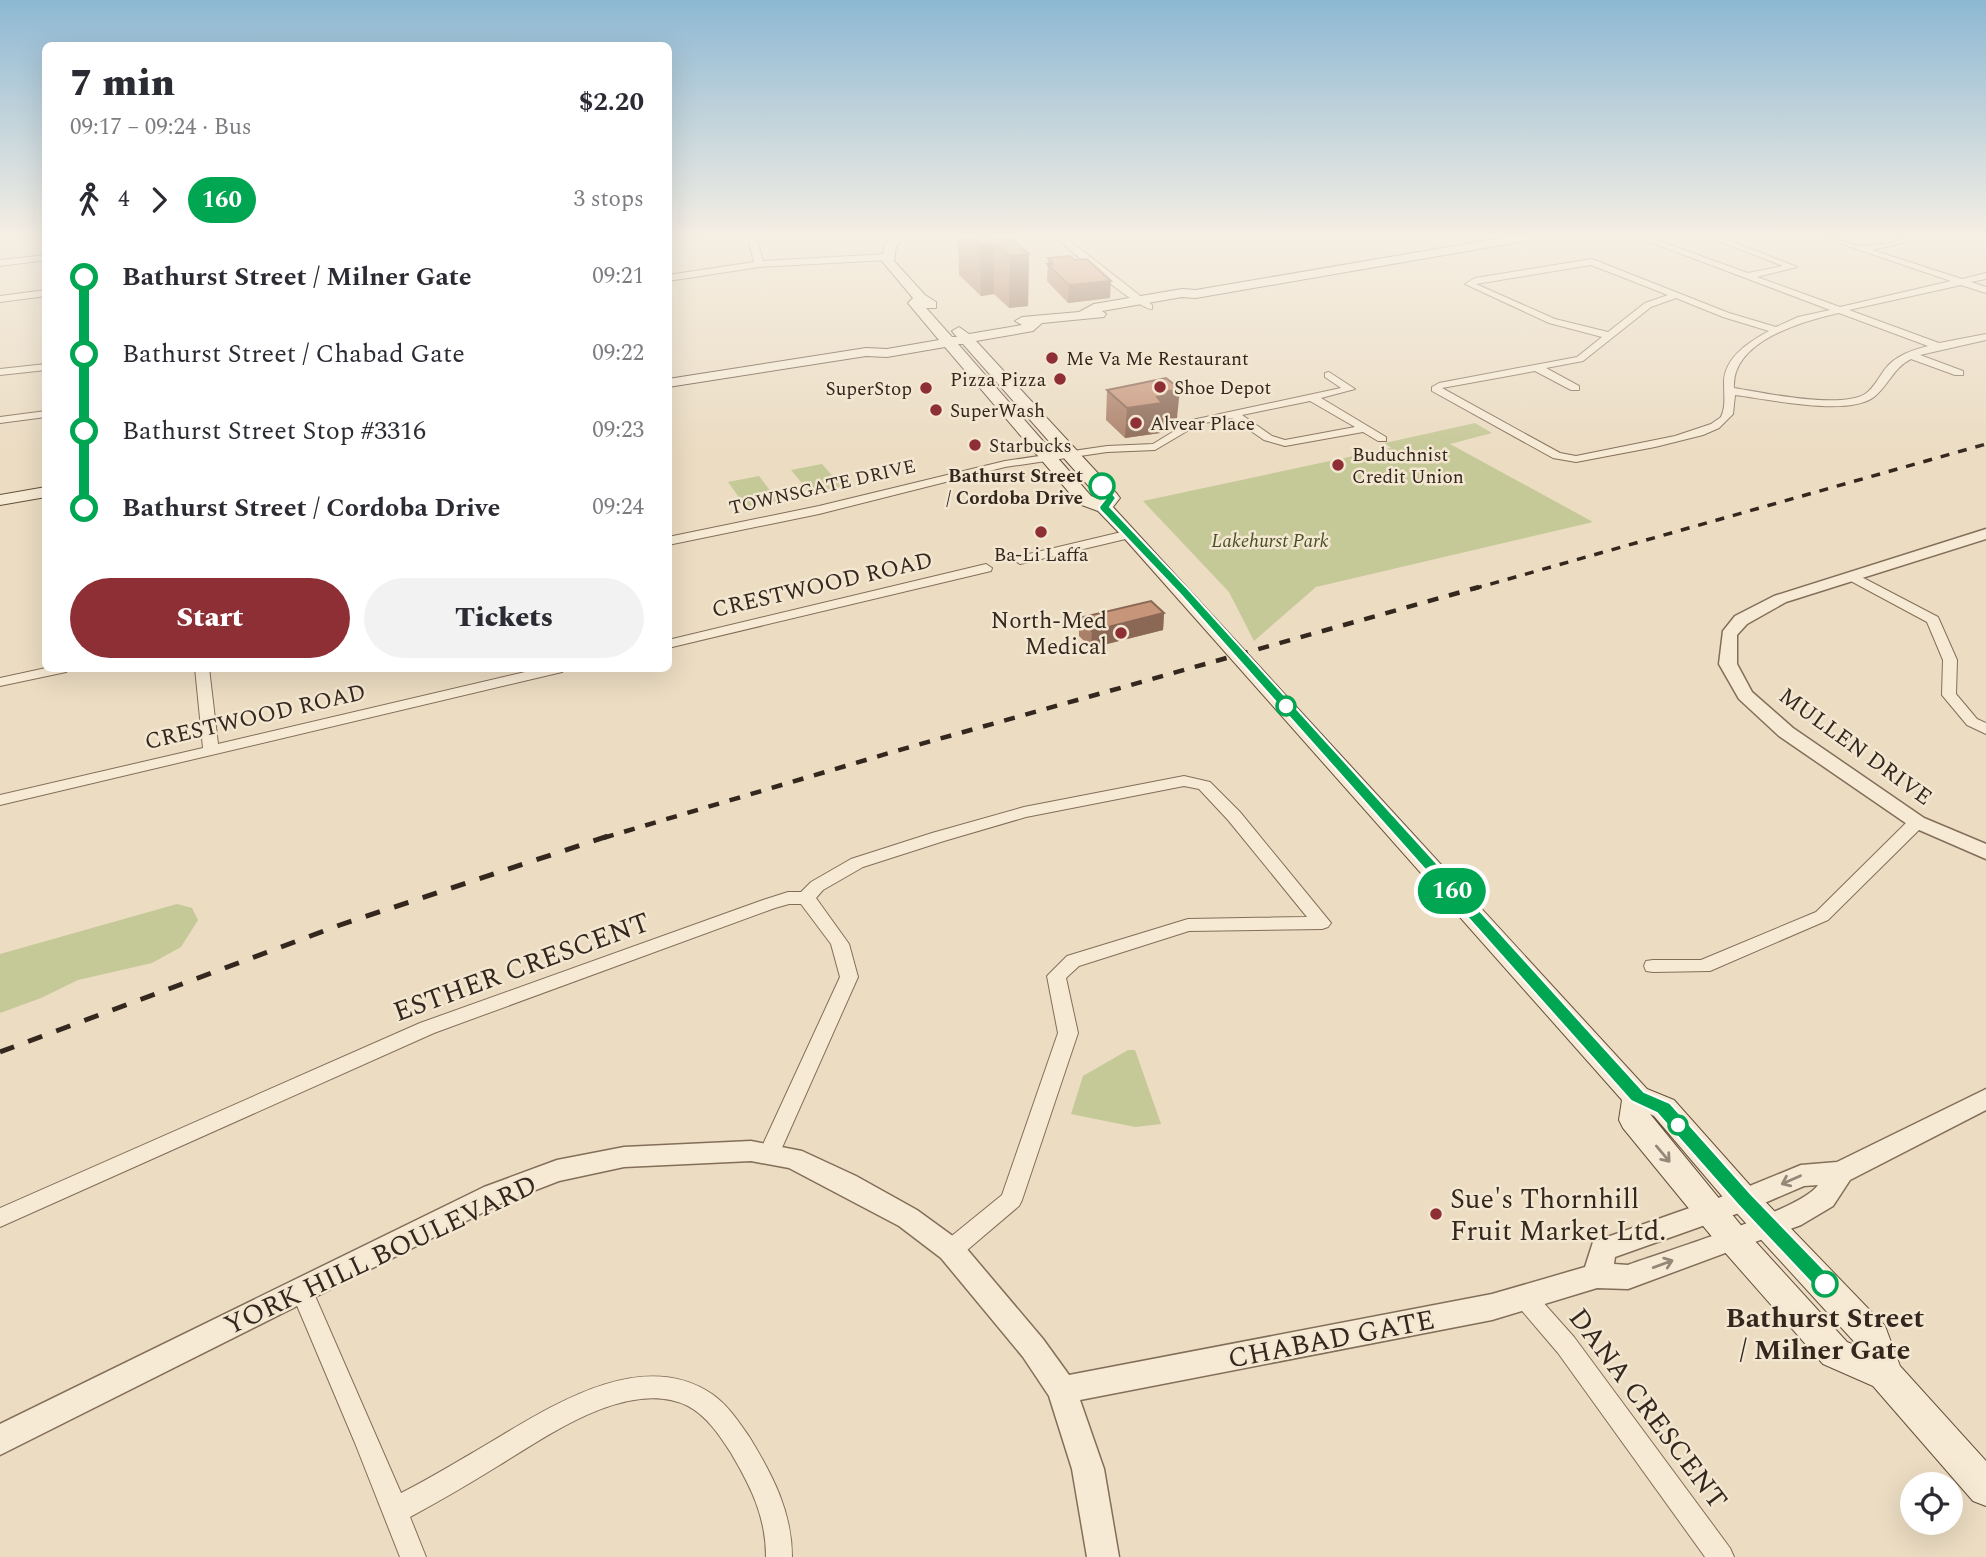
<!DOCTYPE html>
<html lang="en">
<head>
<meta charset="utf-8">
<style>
  :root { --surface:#fff; --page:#f2f2f3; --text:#2b2b33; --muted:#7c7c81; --accent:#8e2e35 }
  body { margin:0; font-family:Spectral,serif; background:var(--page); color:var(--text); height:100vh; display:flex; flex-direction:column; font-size:26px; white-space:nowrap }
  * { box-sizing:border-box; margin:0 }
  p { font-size:23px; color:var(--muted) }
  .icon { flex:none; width:38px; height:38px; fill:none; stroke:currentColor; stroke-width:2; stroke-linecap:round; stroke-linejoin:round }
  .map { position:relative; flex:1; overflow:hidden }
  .details { position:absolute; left:42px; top:42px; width:630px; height:630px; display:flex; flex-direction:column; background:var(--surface); border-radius:10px; box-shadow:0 7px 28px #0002 }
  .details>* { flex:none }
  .badge { padding:0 14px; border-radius:23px; font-size:24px; line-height:46px }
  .fabs { position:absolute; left:1900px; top:1472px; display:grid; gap:14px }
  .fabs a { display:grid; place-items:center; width:63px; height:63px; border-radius:50%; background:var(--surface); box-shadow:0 7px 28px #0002; font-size:35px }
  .map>.badge { position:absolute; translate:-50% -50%; box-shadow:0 0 0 4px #fff }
  .legs { display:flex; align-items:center; gap:10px; height:77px; padding:0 28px; font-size:23px }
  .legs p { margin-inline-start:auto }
  .headline { display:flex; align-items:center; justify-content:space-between; height:119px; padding:0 28px }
  h1 { font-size:38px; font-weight:800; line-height:52px }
  .button { display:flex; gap:14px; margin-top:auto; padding:14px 28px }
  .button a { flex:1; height:80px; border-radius:42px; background:var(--accent); color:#fff; font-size:28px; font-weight:800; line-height:80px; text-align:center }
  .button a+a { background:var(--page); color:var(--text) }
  ul { padding:0 28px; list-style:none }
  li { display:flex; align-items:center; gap:24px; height:77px; font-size:26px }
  li i { display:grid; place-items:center; width:10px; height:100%; margin:0 9px; background:currentColor }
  li i::after { content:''; width:18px; height:18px; margin:-9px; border:5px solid; border-radius:50%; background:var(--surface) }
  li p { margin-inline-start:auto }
  li:first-child i { background:linear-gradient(#0000 50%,currentColor 0) }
  li:last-child i { background:linear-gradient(currentColor 50%,#0000 0) }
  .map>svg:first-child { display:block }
  .green { fill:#c5c897 }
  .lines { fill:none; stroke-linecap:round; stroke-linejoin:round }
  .minor-casing { stroke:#836e5a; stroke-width:2 }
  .tertiary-casing { stroke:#836e5a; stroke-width:3 }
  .secondary-casing { stroke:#654f3d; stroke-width:2 }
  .minor { fill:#f6ead4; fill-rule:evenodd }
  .tertiary { fill:#f6ead4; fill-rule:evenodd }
  .secondary { fill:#f6ead4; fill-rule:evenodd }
  .rail-far2 { stroke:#34271e; stroke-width:3.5; stroke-dasharray:9 9; stroke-linecap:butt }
  .rail-far1 { stroke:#34271e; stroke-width:4.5; stroke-dasharray:11 11; stroke-linecap:butt }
  .rail { stroke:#34271e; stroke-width:5; stroke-dasharray:15 15; stroke-linecap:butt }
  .wall { fill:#ab8069 }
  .shaded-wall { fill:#8b6855 }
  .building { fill:#c7957a; stroke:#8b6855; stroke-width:2 }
  .oneway { stroke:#958879 }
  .line-1 { fill:#00a651; stroke:#fff; stroke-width:2 }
  .poi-dot { fill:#8e2e35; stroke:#f3e7d1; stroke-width:2.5 }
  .stop-1-dot { fill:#fff; stroke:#00a651; stroke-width:3.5 }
  .labels { text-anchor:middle; stroke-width:5; stroke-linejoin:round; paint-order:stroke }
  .far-poi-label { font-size:19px; fill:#34271e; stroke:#f3e7d1; text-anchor:start }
  .far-stop-label { font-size:19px; font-weight:bold; fill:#34271e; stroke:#f3e7d1; text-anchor:end }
  .far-street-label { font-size:19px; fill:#34271e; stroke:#f3e7d1 }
  .far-park-label { font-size:19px; font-style:italic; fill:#474f25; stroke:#f3e7d1 }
  .street-label { font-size:23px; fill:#34271e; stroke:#f3e7d1 }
  .poi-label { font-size:23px; fill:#34271e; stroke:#f3e7d1; text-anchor:end }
  .near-street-label { font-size:28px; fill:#34271e; stroke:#f3e7d1 }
  .near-poi-label { font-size:28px; fill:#34271e; stroke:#f3e7d1; text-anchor:start }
  .near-stop-label { font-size:28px; font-weight:bold; fill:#34271e; stroke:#f3e7d1 }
</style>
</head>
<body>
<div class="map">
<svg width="1986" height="1557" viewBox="0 0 1986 1557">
  <rect width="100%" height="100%" fill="#ebdcc2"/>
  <g class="green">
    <path d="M1475,423L1492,433L1450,444L1593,522L1316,587L1254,641L1229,592L1143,501L1391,448L1385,443Z"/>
    <path d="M822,464L842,487L811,494L791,470Z"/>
    <path d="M759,476L778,501L746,507L728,482Z"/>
    <path d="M177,904L192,908L198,920L181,947L152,963L78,980L41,998L0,1013V954Z"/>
    <path d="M1128,1050H1135L1161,1124L1135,1127L1071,1114L1083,1076Z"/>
  </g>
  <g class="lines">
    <defs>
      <g id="minor">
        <path d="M748,237H756L763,261L887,254L891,257L887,260L759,267L668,281V275L754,262Z"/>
        <path d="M1056,237H1065L1152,305V309C1138,310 1069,250 1056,237Z"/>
        <path d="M1637,237H1648L1748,273L1783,266L1713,239L1720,237L1797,267L1757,277L1840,307L1951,281L1821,237C1836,237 1851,247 1866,246C1887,245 1906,237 1928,237L1872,250L1962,279L1986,273V279L1971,282L1986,287V293L1961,285L1849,310L1939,343L1986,334V340L1920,355L1963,371V375H1955L1911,359C1893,368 1889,385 1874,397C1848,417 1767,399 1735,395L1733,414L1719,428L1703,435L1655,447L1576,462L1553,458L1432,391V387L1439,383L1577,357L1602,337L1549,323L1465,284L1475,278L1592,259L1729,313L1776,327L1798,317L1830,310ZM1591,265L1668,295L1645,303L1608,332L1555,319L1476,284ZM1676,298L1723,317L1769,331C1749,342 1723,358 1724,384C1724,396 1726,406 1721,417L1711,424L1675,436L1576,456L1560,453L1442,388L1535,371L1571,390H1579V386L1546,368L1583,361L1651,307ZM1839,313L1928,346C1913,350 1896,355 1885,369C1879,377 1874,388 1865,394C1840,409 1764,393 1734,388C1731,341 1803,321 1839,313Z"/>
        <path d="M46,255V260L0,266V260Z"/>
        <path d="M46,290V296L0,302V296Z"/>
        <path d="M46,364V370L0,375V369Z"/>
        <path d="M1329,372L1355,389L1321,398L1386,437V441H1378L1363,432L1285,446L1264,440L1232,418L1199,424L1155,450L1107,452L1005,467L819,514L668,545V537L819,506L1005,461L1107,446L1153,444L1192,420L1341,388L1325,377V373ZM1310,401L1355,427L1285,440L1272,436L1242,415Z"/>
        <path d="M46,411V417L0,423V417Z"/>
        <path d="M1130,530L1136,534L1134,537L1020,564L1014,560L1016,557Z"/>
        <path d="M986,564L992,568L991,571L668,648V640Z"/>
        <path d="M1852,572L1938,617L1957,660L1956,694L1977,719L1986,723V734L1967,725L1942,695L1943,660L1927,622L1847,579L1846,576Z"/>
        <path d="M46,668H73L66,672L0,686V678Z"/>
        <path d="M195,668H209L218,744L542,668H569L562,672L0,805V795L203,748Z"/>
        <path d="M1184,776L1210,782L1240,812L1331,923L1328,927L1322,929L1189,931L1079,966L1066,978L1078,1033L1022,1200L1019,1206L959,1257L951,1260L943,1257L940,1250L943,1243L1002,1195L1058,1033L1047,976L1067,956L1188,919L1307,917L1228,820L1199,789L1184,786L1026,817L944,841L863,867L823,890L816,898L849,944L858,977L777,1159L770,1161L763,1159L759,1153L840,977L831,944L801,904H789L775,908L434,1033L0,1227V1208L420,1023L763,900L788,892H801L811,882L851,859L932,833L1024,807Z"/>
        <path d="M1917,817L1923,818L1925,822L1923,826L1828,920L1710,971L1653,972L1646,971L1644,966L1646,961L1653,960H1701L1816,912L1911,818Z"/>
        <path d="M301,1279L309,1282L312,1289L401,1493C431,1478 460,1460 489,1443C550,1407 641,1346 712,1394C728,1405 739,1422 750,1438C773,1476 792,1512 792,1557H766C766,1517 751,1487 731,1453C720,1436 707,1416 688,1406C629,1377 547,1436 498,1466C469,1484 440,1501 410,1517L426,1557H400L355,1443L290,1289L293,1282Z"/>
        <path d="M1525,1288L1533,1291L1574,1337L1730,1548L1734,1557H1705L1558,1353L1517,1305L1513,1298L1517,1291Z"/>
      </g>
      <g id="tertiary">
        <path d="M1986,529V539L1786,602L1747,624L1737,635V664L1752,692L1793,728L1924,818L1986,844V859L1910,826L1779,736L1739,699L1719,664L1723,631L1735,616L1774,596Z"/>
        <path d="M1986,1089V1110L1850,1180L1833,1206L1801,1225L1628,1289L1597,1288L1492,1320L1080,1400L1104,1469L1119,1557H1087L1072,1469L1049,1396L1023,1357L941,1258L899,1226L789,1168L751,1161L624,1167L559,1181L502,1203L0,1455V1424L484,1187L557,1160L624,1147L751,1141L802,1151L856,1176L917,1210L961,1242L1043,1339L1069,1375L1492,1294L1585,1267L1593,1242L1735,1192L1801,1165L1837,1162ZM1818,1185C1802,1210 1663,1252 1628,1265L1614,1264L1615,1257L1753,1208L1804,1186Z"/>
      </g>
      <g id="secondary">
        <path d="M892,237H904L896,247L894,261L925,295L936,302V308H926L952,337H957L952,331L959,327L969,334L1022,325L1015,321L1022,317L1079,312L1094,304L1182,289L1196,290L1507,237H1531L1525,241L1196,298L1182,297L1102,311L1106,314L1104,317L1042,323L1033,331L976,341L1117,494L1120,498L1113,507L1647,1089L1674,1100L1755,1191L1885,1326L1900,1366L1986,1461V1506L1973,1501L1873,1386L1823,1364L1722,1249L1623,1128L1619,1120L1622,1100L1124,538L1098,511L1079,504L945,347L887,357L866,356L668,387V379L866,348L887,349L939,340L908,303L913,298L882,261L884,246ZM958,344H963L1101,500L1091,496ZM1650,1114L1654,1116L1733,1209L1859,1347L1847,1342L1744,1229Z"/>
        <path d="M46,487V497L0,505V495Z"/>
      </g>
    </defs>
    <use href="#minor" class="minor-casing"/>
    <use href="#tertiary" class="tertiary-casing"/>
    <use href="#secondary" class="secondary-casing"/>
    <use href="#minor" class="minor"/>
    <use href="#tertiary" class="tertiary"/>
    <use href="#secondary" class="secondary"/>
    <path class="rail-far2" d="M1473,589L1986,444"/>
    <path class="rail-far1" d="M603,838L896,751L1479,587"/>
    <path class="rail" d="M0,1052L340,925L608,836"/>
  </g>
  <g class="wall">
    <path d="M958,237H993L997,239L1029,254L1028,306L1009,308L994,294L981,296L959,275Z"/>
    <path d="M1048,258L1075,260L1110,298L1068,303L1047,281Z"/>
    <path d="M1107,390L1177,418L1167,420L1166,424L1161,425L1160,433L1125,438L1106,420Z"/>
    <path d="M1164,613L1163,630L1091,648L1079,636V618Z"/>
  </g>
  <g class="shaded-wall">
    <path d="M994,243V294L981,296L980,245Z"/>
    <path d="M1029,254L1028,306L1009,308L1010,256Z"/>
    <path d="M1111,281L1110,298L1068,303L1069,285Z"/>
    <path d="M1180,389L1177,418L1167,420L1166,424L1161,425L1160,433L1125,438L1127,408L1164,392Z"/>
    <path d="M1164,613L1163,630L1091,648L1092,631Z"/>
  </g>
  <g class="building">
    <path d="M971,237H993L997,239L1010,238L1029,254L1010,256L994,243L980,245Z"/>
    <path d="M1070,256L1075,260L1087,259L1111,281L1069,285L1047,264H1053L1048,258Z"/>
    <path d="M1166,378L1180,389L1164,392L1168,395L1157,397L1162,403L1127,408L1107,390Z"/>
    <path d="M1151,601L1164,613L1092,631L1079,618Z"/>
  </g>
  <defs><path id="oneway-shaft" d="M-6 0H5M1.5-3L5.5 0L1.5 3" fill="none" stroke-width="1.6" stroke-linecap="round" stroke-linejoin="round" transform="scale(1.75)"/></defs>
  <g class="oneway">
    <use href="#oneway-shaft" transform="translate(1663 1154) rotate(50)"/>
    <use href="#oneway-shaft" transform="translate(1791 1180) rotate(156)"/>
    <use href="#oneway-shaft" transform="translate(1663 1264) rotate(-20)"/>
  </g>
  <linearGradient id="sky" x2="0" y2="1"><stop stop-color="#8db8d3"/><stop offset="0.52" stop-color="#f6efe4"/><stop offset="1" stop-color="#f6efe4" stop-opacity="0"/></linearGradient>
  <rect width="1986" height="455" fill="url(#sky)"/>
  <path class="line-1" d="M1098,484H1105L1116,498L1110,507L1188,589L1644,1092L1670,1103L1751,1194L1832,1278L1835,1284L1832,1290L1825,1293L1818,1290L1738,1205L1657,1113L1631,1101L1180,594L1100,510L1099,507L1106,498L1097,486Z"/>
  <g class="poi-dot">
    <circle cx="1052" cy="358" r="7"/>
    <circle cx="1060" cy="379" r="7"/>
    <circle cx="1160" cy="387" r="7"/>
    <circle cx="926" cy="388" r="7"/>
    <circle cx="936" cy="410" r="7"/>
    <circle cx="1136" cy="423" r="7"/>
    <circle cx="975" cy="445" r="7"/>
    <circle cx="1338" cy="465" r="7"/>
    <circle cx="1041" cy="532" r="7"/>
    <circle cx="1121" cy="633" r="7"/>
    <circle cx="1436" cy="1214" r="7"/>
  </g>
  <g class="stop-1-dot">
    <circle cx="1102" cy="486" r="12"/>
    <circle cx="1286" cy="706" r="9"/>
    <circle cx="1678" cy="1125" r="9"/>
    <circle cx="1825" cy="1284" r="12"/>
  </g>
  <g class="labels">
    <g class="far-poi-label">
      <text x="1066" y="365">Me Va Me Restaurant</text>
      <text x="1046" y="386" text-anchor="end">Pizza Pizza</text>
      <text x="1174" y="394">Shoe Depot</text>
      <text x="912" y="395" text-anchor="end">SuperStop</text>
      <text x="950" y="417">SuperWash</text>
      <text x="1150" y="430">Alvear Place</text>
      <text x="989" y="452">Starbucks</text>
      <text x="1352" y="461">Buduchnist<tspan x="1352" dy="22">Credit Union</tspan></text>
      <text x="1041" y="561" text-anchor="middle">Ba-Li Laffa</text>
    </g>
    <g class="far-stop-label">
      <text x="1083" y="482">Bathurst Street<tspan x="1083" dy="22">/ Cordoba Drive</tspan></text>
    </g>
    <g class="far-street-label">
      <text transform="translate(822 486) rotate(-13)" y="7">TOWNSGATE DRIVE</text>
    </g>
    <g class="far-park-label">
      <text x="1270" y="547">Lakehurst Park</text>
    </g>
    <g class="street-label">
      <text transform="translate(822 584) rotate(-13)" y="8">CRESTWOOD ROAD</text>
      <text transform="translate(255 716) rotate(-13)" y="8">CRESTWOOD ROAD</text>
      <text transform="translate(1856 746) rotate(36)" y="8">MULLEN DRIVE</text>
    </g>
    <g class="poi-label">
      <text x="1107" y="628">North-Med<tspan x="1107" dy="26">Medical</tspan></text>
    </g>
    <g class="near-street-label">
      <text transform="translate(521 966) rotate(-20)" y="10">ESTHER CRESCENT</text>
      <text transform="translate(380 1254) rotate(-25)" y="10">YORK HILL BOULEVARD</text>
      <text transform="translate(1331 1338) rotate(-11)" y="10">CHABAD GATE</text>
      <text transform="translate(1649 1408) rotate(53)" y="10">DANA CRESCENT</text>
    </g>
    <g class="near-poi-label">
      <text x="1450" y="1208">Sue's Thornhill<tspan x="1450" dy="32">Fruit Market Ltd.</tspan></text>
    </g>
    <g class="near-stop-label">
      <text x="1825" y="1327">Bathurst Street<tspan x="1825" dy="32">/ Milner Gate</tspan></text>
    </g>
  </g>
</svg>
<div class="fabs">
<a><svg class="icon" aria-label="locate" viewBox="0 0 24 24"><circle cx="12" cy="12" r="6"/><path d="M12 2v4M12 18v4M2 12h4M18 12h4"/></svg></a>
</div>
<b class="badge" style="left:1452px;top:891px;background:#00a651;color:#fff">160</b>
<section class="details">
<div class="headline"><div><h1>7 min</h1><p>09:17 – 09:24 · Bus</p></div><b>$2.20</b></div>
<div class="legs"><svg class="icon" aria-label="walk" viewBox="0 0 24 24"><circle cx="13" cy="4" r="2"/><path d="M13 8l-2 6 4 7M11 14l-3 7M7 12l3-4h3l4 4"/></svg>4<svg class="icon" aria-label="forward" viewBox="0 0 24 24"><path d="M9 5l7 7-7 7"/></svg><b class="badge" style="background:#00a651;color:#fff">160</b><p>3 stops</p></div>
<ul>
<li><i style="color:#00a651"></i><b>Bathurst Street / Milner Gate</b><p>09:21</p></li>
<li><i style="color:#00a651"></i><span>Bathurst Street / Chabad Gate</span><p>09:22</p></li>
<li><i style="color:#00a651"></i><span>Bathurst Street Stop #3316</span><p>09:23</p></li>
<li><i style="color:#00a651"></i><b>Bathurst Street / Cordoba Drive</b><p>09:24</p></li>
</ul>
<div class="button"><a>Start</a><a>Tickets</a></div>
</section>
</div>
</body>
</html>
